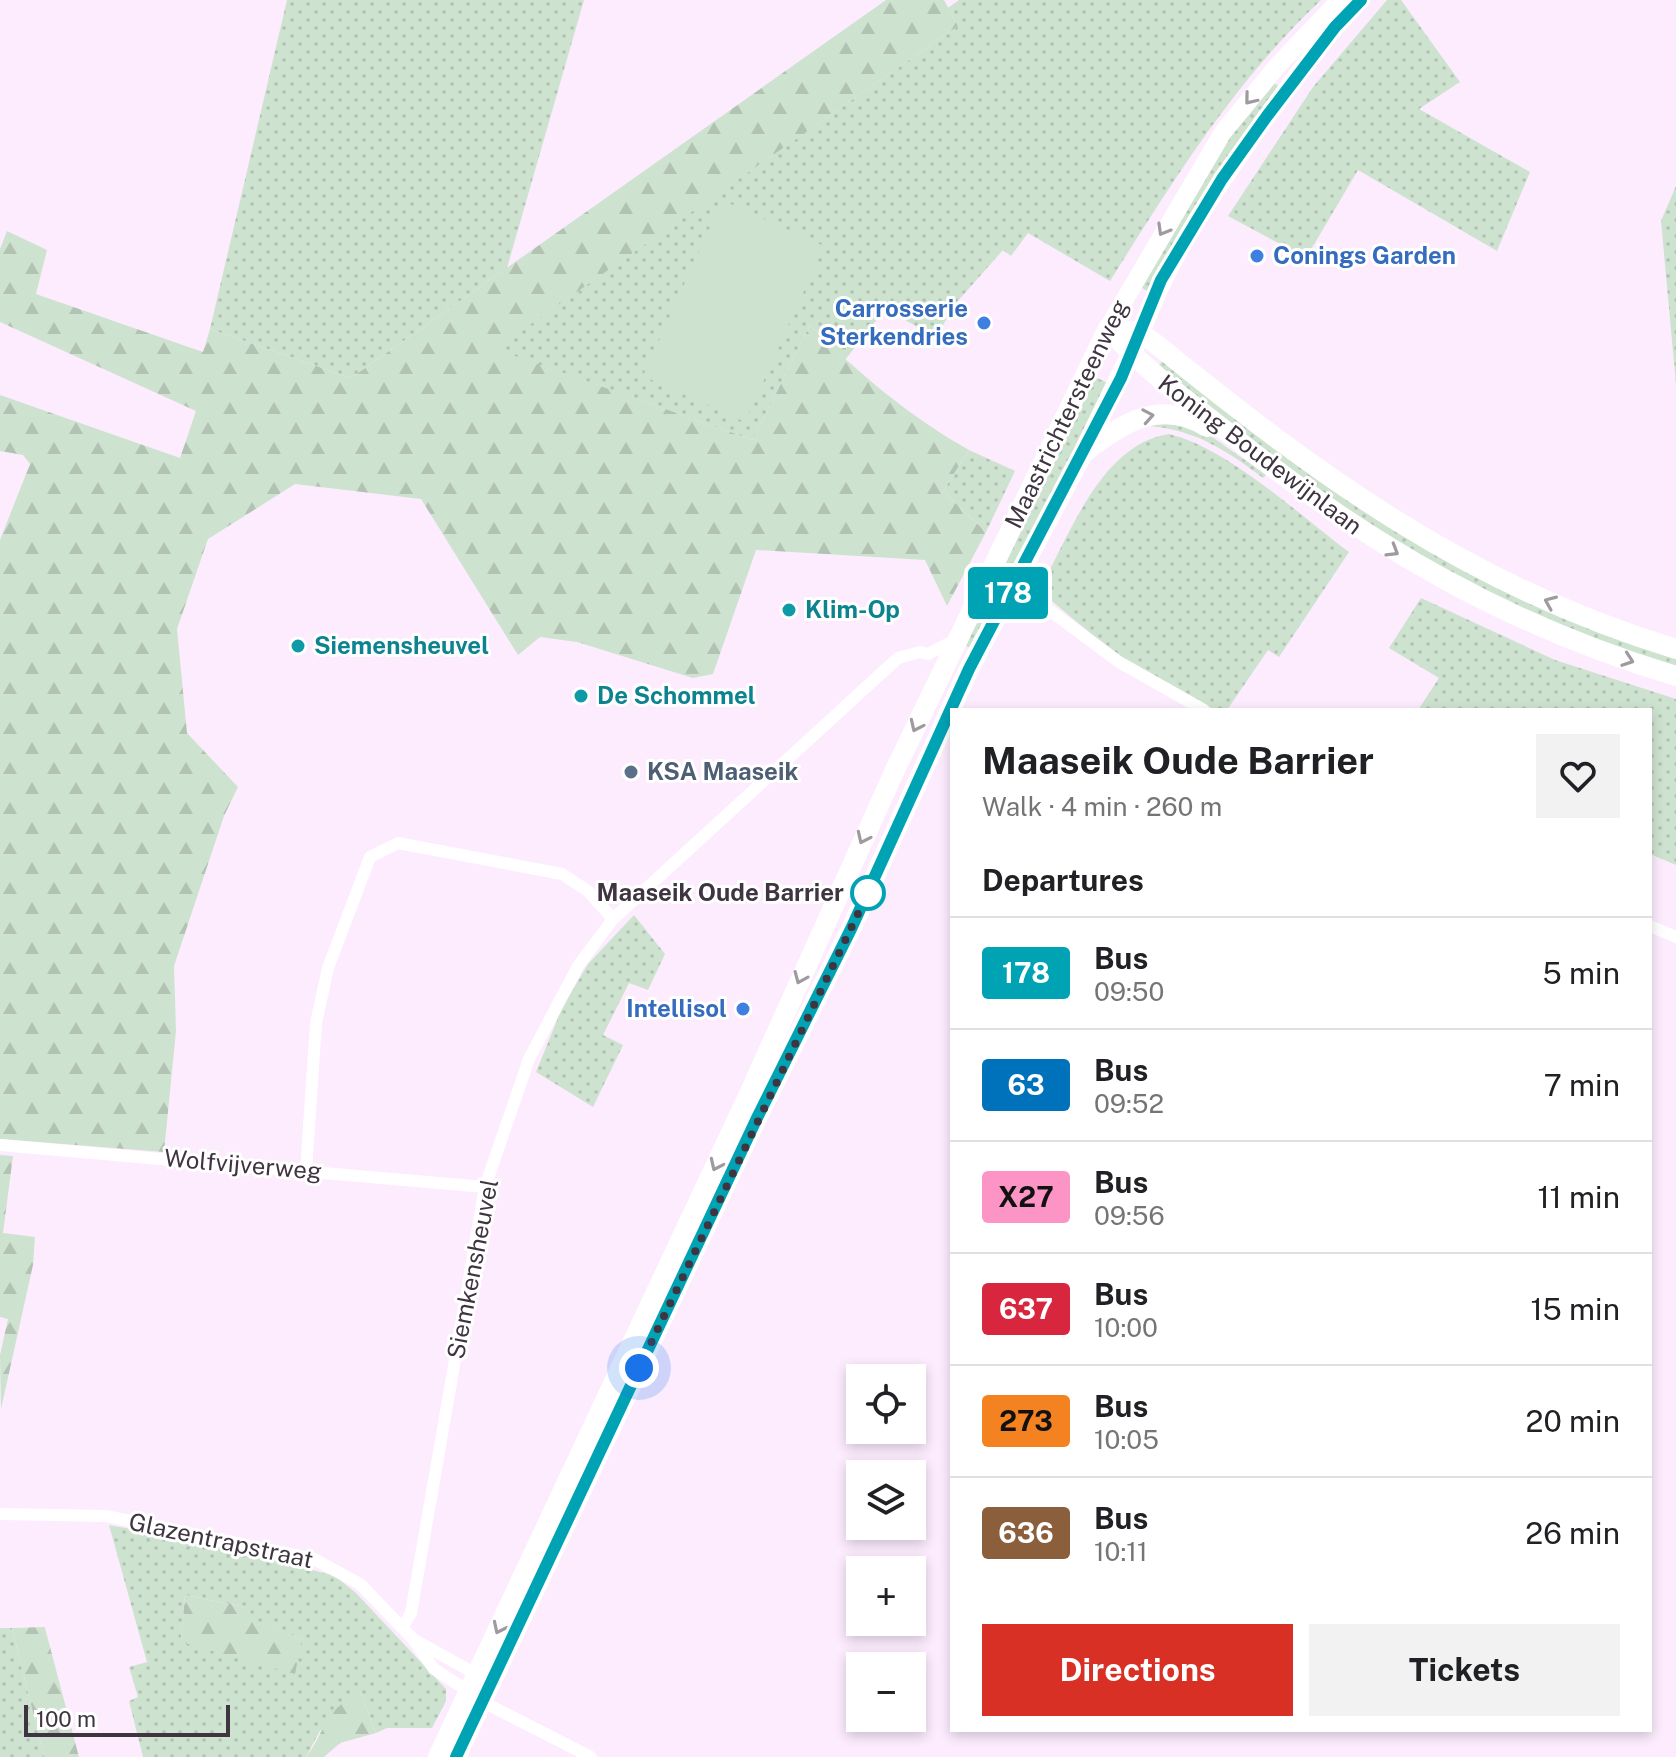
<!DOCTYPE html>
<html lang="en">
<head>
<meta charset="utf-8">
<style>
  :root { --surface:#fff; --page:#f2f2f2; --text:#202124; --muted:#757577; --line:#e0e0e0; --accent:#d93025 }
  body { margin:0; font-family:"Public Sans",sans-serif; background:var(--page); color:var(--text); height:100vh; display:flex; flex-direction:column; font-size:30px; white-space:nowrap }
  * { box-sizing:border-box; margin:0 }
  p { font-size:26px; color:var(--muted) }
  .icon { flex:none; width:44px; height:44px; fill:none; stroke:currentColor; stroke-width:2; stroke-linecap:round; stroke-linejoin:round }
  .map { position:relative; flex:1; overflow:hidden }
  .side { position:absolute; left:950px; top:708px; width:702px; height:1024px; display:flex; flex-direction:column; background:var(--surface); border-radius:0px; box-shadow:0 4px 12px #0003 }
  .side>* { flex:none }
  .badge { padding:0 16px; border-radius:6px; font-size:28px; line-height:52px }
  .tools { position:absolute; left:846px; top:1364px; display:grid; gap:16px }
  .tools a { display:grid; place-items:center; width:80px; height:80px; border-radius:0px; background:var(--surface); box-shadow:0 4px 12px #0003; font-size:40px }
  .scale { position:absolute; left:24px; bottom:20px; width:206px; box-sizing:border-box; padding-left:8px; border:4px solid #3f3541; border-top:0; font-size:22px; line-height:28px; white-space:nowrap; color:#3f3541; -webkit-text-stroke:6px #fff; paint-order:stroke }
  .you { position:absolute; width:40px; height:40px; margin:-20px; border:6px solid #fff; border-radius:50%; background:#1a73e8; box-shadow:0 0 0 12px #1a73e833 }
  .map>.badge { position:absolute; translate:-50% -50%; box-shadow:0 0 0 4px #fff }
  h2 { padding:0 32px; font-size:30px; line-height:72px }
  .round { display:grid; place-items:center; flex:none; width:84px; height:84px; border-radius:0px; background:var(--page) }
  .headline { display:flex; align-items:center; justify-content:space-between; height:136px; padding:0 32px }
  h1 { font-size:38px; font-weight:700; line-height:60px }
  .cta { display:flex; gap:16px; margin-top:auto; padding:16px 32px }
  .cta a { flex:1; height:92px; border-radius:0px; background:var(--accent); color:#fff; font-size:32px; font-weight:700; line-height:92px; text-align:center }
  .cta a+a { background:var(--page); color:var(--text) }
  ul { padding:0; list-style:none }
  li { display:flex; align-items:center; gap:24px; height:112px; padding:0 32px; border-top:2px solid var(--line) }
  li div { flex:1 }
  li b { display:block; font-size:30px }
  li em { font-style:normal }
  li .badge { min-width:88px; font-weight:700; text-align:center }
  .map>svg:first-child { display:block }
  .grass { fill:url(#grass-dots); fill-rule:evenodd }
  .forest { fill:url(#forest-firs) }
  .park { fill:#cee3cf }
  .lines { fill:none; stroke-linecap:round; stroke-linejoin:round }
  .minor { stroke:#fff; stroke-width:12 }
  .secondary { stroke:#fff; stroke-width:18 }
  .primary { stroke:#fff; stroke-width:20 }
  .oneway { stroke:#9f9aa0 }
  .line-casing { stroke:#fff; stroke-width:18 }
  .line { stroke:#00a3b4; stroke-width:12 }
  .walk { stroke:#3f3541; stroke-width:8; stroke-dasharray:0 14.4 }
  .shop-dot { fill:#3f7fe0; stroke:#fff; stroke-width:3 }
  .culture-dot { fill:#0f9aa8; stroke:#fff; stroke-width:3 }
  .service-dot { fill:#5c6f8a; stroke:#fff; stroke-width:3 }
  .stop-dot { fill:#fff; stroke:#00a3b4; stroke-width:4 }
  .labels { text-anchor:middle; stroke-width:6; stroke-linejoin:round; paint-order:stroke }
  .shop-label { font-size:24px; font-weight:bold; fill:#366cbe; stroke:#fff; text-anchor:end }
  .street-label { font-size:24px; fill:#3f3541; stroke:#fff }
  .culture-label { font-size:24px; font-weight:bold; fill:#0d838f; stroke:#fff; text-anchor:start }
  .service-label { font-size:24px; font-weight:bold; fill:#4e5e75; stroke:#fff; text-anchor:start }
  .stop-label { font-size:24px; font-weight:bold; fill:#3f3541; stroke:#fff; text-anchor:end }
</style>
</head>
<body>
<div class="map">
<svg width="1676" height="1757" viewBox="0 0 1676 1757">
  <defs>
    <pattern id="grass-dots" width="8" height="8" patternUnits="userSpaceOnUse" patternTransform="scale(2)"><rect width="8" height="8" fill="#cee3cf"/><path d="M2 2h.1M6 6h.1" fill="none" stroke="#b2c3b3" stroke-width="1.8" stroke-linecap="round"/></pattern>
    <pattern id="forest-firs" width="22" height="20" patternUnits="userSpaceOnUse" patternTransform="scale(2)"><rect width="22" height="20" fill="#cee3cf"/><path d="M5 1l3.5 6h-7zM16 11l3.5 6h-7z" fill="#b2c3b3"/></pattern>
  </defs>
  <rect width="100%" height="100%" fill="#fcecfe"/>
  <g class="grass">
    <path d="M287,0H584L507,268L351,378L210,329Z"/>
    <path d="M959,0H1321C1234,82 1173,181 1110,281L1028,233L1011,256L1003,250L956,303L936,337L885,309L845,360L810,325L753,440L494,349L958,26L948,8Z"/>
    <path d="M1387,0H1401L1460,82L1419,109L1530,172L1497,251L1358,170L1306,258L1228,216L1313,87Z"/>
    <path d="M1270,80L1281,88L1149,292L1140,287L1222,142Z"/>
    <path d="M1676,186V384L1661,221Z"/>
    <path d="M1163,360L1350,502L1676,656V669L1544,621L1377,534L1155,370Z"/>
    <path d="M1089,374L1112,385L970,648L966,646Z"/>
    <path d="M1166,419L1208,434L1266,475L1263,478C1228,451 1195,430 1150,426Z"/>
    <path d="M1169,434C1228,448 1299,515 1349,552L1279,657L1268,650L1227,710C1177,710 1078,623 1039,590C1070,535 1101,444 1169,434Z"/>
    <path d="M969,450L1015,471L986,532L943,491Z"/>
    <path d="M1421,598L1555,660L1676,699V865L1650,854V710H1418L1439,678L1389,648Z"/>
    <path d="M634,915L665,954L648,990L629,983L603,1035L623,1045L593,1107L536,1072L562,1008L588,964Z"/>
    <path d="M109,1525L219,1545L335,1576L356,1593L446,1689V1701L432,1728H387L376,1733L361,1694L320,1731L306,1757H143L129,1701L138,1697L129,1667L147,1662ZM185,1595L245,1607L258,1622L302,1639L181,1642Z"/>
    <path d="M0,1628H12L44,1757H0Z"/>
  </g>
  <g class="forest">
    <path d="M886,0H944L958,26L495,349L753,440L810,325C859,374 909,416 969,450L943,491L986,532L947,606L925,560L756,550L713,674L693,678L577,642L540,637L518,655L421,499L295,484L208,539L177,629L187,733L238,787L224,816L174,966L176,1031L164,1152L0,1139V540L30,464L23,455L0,451V395L180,458L196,411L0,322V249L7,231L47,250L36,294L203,352L210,329L351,378Z"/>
    <path d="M0,1155L13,1156L3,1233L35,1237L33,1265L1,1409L0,1355L8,1319L0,1317Z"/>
    <path d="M185,1595L245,1607L259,1622L302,1639L295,1674L181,1642Z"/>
    <path d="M45,1627V1628L79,1757H44L12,1628Z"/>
    <path d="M361,1694L376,1733L340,1743L324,1757H306C330,1726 319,1712 361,1694Z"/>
  </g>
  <path class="park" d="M722,200L824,246L745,422L643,376Z"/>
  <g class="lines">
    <g class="minor">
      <path d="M1013,583L1119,662L1204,710"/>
      <path d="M1650,926L1676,937"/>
      <path d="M0,1145L485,1187"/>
      <path d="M306,1171L316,1023L328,968L370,857L398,843L562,874L588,891L613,919"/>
      <path d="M0,1514L106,1516L314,1559L360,1584L413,1639L476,1674"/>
      <path d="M402,1628L411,1613L485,1187L529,1059L578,966L613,919L898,658L920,652L928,654L955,640"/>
      <path d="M413,1639L434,1669L468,1691"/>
      <path d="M483,1702L591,1757"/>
    </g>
    <g class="secondary">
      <path d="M1108,328L1223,132L1279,64L1340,0"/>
      <path d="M1141,333C1168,259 1210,197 1255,133C1288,87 1321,40 1361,0"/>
    </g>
    <g class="primary">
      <path d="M1108,328C1144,370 1188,401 1231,435C1367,544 1508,626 1676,676"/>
      <path d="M1128,331L1141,333L1161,348C1324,480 1472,587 1676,649"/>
      <path d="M1085,452C1123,423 1160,398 1207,427"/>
      <path d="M438,1757L749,1094L895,770L1108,328"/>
      <path d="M456,1757L757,1118L851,929L969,669L1082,455L1141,333"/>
    </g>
  </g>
  <defs><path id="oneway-chevron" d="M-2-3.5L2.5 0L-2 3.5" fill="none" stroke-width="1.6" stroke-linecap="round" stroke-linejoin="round" transform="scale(2)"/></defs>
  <g class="oneway">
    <use href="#oneway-chevron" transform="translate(1250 99) rotate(129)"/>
    <use href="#oneway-chevron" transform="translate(1163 230) rotate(120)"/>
    <use href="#oneway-chevron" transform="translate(1148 416) rotate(-10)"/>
    <use href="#oneway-chevron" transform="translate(1393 551) rotate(31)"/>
    <use href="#oneway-chevron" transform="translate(1550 602) rotate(-157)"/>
    <use href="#oneway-chevron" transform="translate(1628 660) rotate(19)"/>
    <use href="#oneway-chevron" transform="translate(916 726) rotate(115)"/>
    <use href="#oneway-chevron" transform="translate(863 838) rotate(115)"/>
    <use href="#oneway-chevron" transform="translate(800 978) rotate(113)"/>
    <use href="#oneway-chevron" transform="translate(716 1165) rotate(115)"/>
    <use href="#oneway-chevron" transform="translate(499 1628) rotate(116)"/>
  </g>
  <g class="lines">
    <defs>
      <path id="line" d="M456,1757L757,1118L851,929L969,669L1121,378L1161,280L1222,179L1267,116L1335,27L1361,0"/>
    </defs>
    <use href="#line" class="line-casing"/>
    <use href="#line" class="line"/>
    <path class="walk" d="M639,1368L868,893"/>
  </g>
  <g class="shop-dot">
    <circle cx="1257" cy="256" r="8"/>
    <circle cx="984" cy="323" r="8"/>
    <circle cx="743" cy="1009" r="8"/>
  </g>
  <g class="culture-dot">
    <circle cx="789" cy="610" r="8"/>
    <circle cx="298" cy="646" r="8"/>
    <circle cx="581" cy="696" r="8"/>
  </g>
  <circle class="service-dot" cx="631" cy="772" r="8"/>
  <circle class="stop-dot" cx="868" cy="893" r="16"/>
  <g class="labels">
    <g class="shop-label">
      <text x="1273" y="264" text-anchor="start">Conings Garden</text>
      <text x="968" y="317">Carrosserie<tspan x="968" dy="28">Sterkendries</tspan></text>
      <text x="727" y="1017">Intellisol</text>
    </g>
    <g class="street-label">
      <text transform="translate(1067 414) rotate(-64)" y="8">Maastrichtersteenweg</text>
      <text transform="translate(1260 455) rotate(37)" y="8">Koning Boudewijnlaan</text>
      <text transform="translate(243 1165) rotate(5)" y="8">Wolfvijverweg</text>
      <text transform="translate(473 1269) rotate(-79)" y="8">Siemkensheuvel</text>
      <text transform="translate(221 1541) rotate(12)" y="8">Glazentrapstraat</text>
    </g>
    <g class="culture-label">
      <text x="805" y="618">Klim-Op</text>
      <text x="314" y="654">Siemensheuvel</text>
      <text x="597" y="704">De Schommel</text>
    </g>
    <g class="service-label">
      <text x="647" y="780">KSA Maaseik</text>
    </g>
    <g class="stop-label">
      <text x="844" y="901">Maaseik Oude Barrier</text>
    </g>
  </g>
</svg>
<div class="tools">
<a><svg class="icon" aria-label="locate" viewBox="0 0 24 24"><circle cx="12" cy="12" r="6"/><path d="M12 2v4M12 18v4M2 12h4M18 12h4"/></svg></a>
<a><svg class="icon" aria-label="layers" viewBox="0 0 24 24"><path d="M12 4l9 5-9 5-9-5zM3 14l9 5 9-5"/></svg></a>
<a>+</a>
<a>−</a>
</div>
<div class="scale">100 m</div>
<div class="you" style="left:639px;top:1368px"></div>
<b class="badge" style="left:1008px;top:593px;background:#00a3b4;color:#fff">178</b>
<section class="side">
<div class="headline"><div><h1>Maaseik Oude Barrier</h1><p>Walk · 4 min · 260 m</p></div><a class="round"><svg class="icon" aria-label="heart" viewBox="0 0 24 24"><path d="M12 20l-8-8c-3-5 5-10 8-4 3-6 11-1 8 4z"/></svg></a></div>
<h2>Departures</h2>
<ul>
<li><span class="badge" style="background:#00a3b4;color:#fff">178</span><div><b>Bus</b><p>09:50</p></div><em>5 min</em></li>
<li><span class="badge" style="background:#0072bc;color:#fff">63</span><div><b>Bus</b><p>09:52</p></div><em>7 min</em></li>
<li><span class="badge" style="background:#fc95c5;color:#111">X27</span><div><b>Bus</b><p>09:56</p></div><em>11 min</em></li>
<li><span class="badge" style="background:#d7263d;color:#fff">637</span><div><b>Bus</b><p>10:00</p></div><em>15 min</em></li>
<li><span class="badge" style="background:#f58220;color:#111">273</span><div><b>Bus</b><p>10:05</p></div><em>20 min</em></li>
<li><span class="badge" style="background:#8b5e3c;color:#fff">636</span><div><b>Bus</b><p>10:11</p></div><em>26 min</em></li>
</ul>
<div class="cta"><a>Directions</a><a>Tickets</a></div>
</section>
</div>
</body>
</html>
